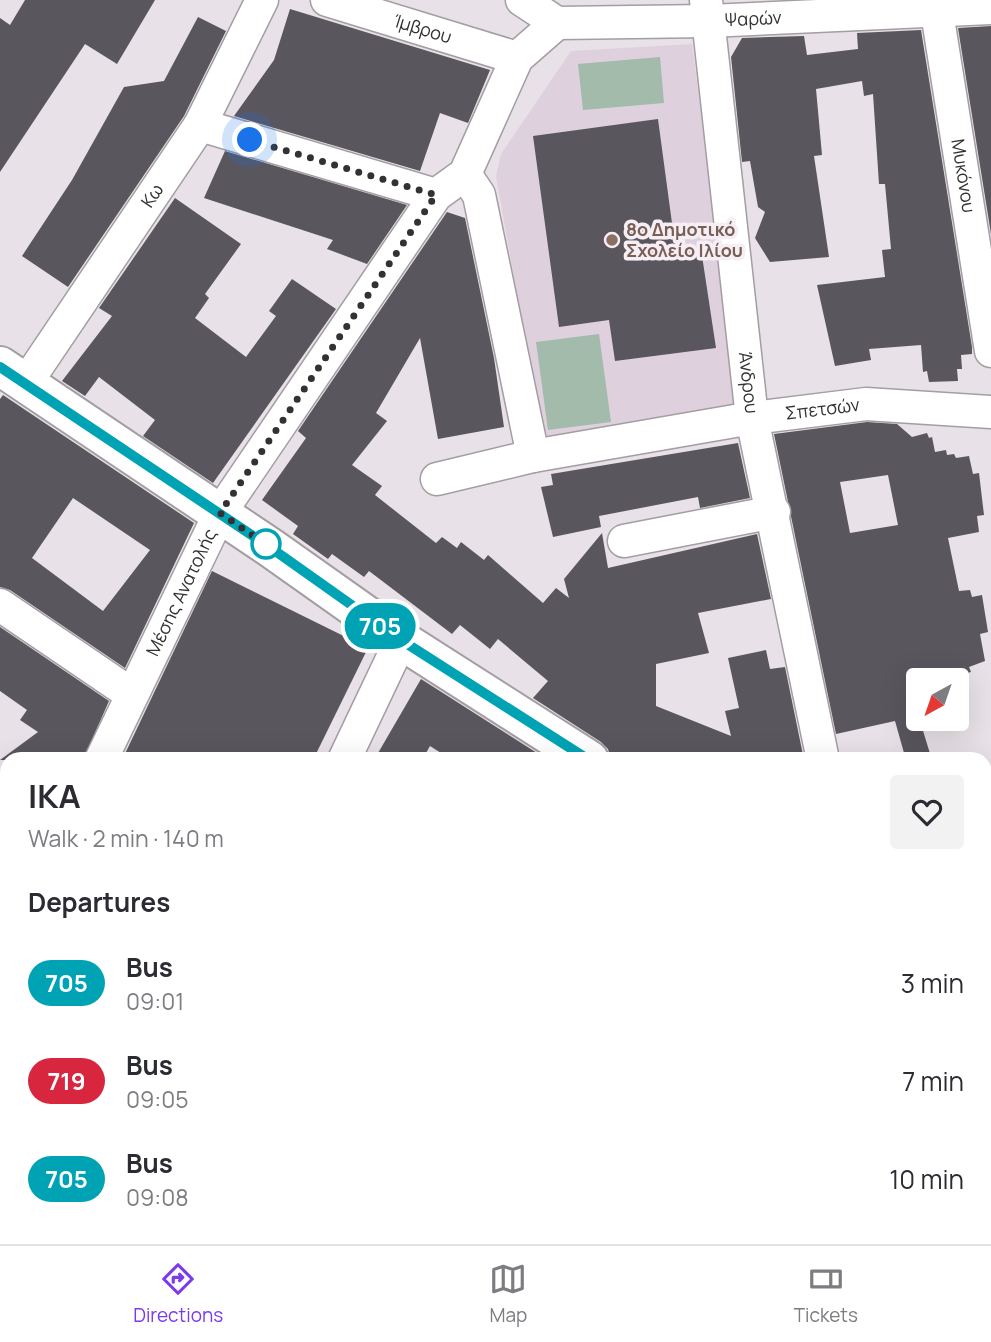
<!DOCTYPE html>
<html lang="en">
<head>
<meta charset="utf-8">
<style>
  :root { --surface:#fff; --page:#f2f2f3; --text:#2b2b33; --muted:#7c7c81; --line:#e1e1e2; --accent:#7c3aed }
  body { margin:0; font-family:Manrope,sans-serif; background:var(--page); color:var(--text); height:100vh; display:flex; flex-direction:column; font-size:26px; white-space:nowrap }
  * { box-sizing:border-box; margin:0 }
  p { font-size:23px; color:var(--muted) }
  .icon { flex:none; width:38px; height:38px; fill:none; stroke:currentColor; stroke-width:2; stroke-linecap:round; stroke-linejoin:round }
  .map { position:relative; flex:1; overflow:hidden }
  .sheet { position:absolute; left:0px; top:752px; width:992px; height:492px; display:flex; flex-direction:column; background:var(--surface); border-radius:21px 21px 0 0; box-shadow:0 7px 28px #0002 }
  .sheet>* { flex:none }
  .badge { padding:0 14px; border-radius:23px; font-size:24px; line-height:46px }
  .needle { width:46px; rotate:220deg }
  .controls { position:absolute; left:906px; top:668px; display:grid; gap:14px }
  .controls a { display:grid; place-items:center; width:63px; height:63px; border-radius:7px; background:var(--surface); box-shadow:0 7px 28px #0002; font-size:35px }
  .you { position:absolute; width:35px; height:35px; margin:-18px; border:5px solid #fff; border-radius:50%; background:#1a73e8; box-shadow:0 0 0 10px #1a73e833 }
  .map>.badge { position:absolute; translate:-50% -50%; box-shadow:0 0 0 4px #fff }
  h2 { padding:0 28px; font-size:26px; line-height:63px }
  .round { display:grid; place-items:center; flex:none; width:74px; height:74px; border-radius:7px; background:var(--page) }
  .head { display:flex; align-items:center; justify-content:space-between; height:119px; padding:0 28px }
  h1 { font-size:33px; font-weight:700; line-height:52px }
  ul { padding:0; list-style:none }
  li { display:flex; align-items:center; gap:21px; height:98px; padding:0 28px }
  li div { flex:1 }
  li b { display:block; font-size:26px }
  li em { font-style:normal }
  li .badge { min-width:77px; font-weight:700; text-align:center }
  .dock { display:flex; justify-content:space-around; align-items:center; height:98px; border-top:2px solid var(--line); background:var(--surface); font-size:19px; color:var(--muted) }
  .dock a { display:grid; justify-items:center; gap:4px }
  .dock .on { color:var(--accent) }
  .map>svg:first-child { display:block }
  .built { fill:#ded1dd }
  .green { fill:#a2bbab }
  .building { fill:#5a565d; fill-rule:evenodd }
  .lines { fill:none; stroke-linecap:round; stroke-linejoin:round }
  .street-casing { stroke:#a49da3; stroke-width:35 }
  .secondary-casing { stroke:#a49da3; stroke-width:42 }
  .path { stroke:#a29da2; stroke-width:4.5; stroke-dasharray:3.5 3.5; stroke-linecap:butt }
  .street { stroke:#fff; stroke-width:32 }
  .secondary { stroke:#fff; stroke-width:38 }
  .line-casing { stroke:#fff; stroke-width:16 }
  .line { stroke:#00a3b4; stroke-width:10 }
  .walk { stroke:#343134; stroke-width:7; stroke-dasharray:0 12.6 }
  .education-dot { fill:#8d6e63; stroke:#f5eef4; stroke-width:2.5 }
  .stop-dot { fill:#fff; stroke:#00a3b4; stroke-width:3.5 }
  .labels { text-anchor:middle; stroke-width:7; stroke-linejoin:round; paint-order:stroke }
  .street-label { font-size:18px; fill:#343134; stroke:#f5eef4 }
  .education-label { font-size:18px; font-weight:bold; fill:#785e54; stroke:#f5eef4; text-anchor:start }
</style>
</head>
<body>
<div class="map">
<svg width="991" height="1244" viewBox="0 0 991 1244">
  <rect width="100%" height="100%" fill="#e8e1e7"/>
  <path class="built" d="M692,44L740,405L542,437L496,176L501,154L571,51Z"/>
  <g class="green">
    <path d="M660,57L664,103L583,110L578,64Z"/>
    <path d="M599,334L611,422L548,430L536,342Z"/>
  </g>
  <g class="building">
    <path d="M25,0H155L117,64L85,44L0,172V18L10,25Z"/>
    <path d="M290,9L490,70L468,123L440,113L420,171L234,116L274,60Z"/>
    <path d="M198,17L226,31L184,116L68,287L22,256L72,180L124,87L164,81Z"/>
    <path d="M991,26V234L958,28Z"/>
    <path d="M921,30L972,347V354L961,355L962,369H957L958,381L929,382L927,371L923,372L921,345L869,349L871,360L835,366L817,285L885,277L882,250L891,249L885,184H879L873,94L864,96L862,81L816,89L822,155L814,156L829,257L770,262L755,238L765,212L758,207L750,161L742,162L731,57L742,38L804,36L807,55L858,49L857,33Z"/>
    <path d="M658,119L676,253L701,249L716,348L615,361L609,320L559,327L533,136Z"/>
    <path d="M225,151L407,205L367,264L327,249L333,240L204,198Z"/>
    <path d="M175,198L241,244L205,294L209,298L195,318L246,357L276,316L269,311L292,279L336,309L213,483L143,436L155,420L99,377L85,396L62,381L112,316L99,308Z"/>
    <path d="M447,212L465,218L494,358L504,427L438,439L420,338L376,413L387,421L352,465L382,486L375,495L436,543L442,537L457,548L461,542L484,560L488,555L543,603L556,588L569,598L564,579L602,533L608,568L757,534L771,599L698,613L709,653L656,664V706L731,736L725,711L739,708L728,658L766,650L770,669L785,667L804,760H611L608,749L601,742L533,698L548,681L498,639L490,649L460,625L452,634L369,571L364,577L332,554L328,559L293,534L298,526L262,500L306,438L298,431Z"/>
    <path d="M3,395L194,523L125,668L10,590L0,587V399ZM73,498L150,550L103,611L32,558Z"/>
    <path d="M867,422L897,424L912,437L927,433L929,438L932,437L935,452L946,450L947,455L954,454L956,458L969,456L973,474L979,473L984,515L977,516L979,532L948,538L959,591L970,590L972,597L982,595L988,632L980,634L985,661L969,667L971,672L941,681H913L919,701V719H924L920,721L932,760H906L895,721L836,734L774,434ZM888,475L898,525L850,533L840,482Z"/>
    <path d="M738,443L750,498L700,508L698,497L599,516L601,527L553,537L541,487L553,485L551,474Z"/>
    <path d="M212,571L368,648L313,760H122Z"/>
    <path d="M0,627L109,701L83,760H0L38,732L20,720L27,710L0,691Z"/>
    <path d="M421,679L548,760H452L430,746L422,760H374Z"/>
  </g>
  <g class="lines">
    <defs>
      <g id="street">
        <path id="s1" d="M327,0L517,58"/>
        <path id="s2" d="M522,0L557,23L709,21L991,8"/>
        <path id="s3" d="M706,0L752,418L823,760"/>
        <path id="s4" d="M935,0L991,351"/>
        <path d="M200,125L436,195"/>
        <path d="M465,174L479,195L533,456"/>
        <path id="s5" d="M26,383L200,125L262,0"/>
        <path id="s6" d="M437,479L533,456L752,418L866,404L991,412"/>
        <path d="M624,541L774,512"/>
        <path d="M0,605L131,694"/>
        <path id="s7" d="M101,760L220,513L436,195L465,174L517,58L557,23"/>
        <path d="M344,760L401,640"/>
        <path d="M0,823L7,828"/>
        <path d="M0,956L7,944"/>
        <path d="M985,1073L991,1083"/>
        <path d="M647,1237L658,1244"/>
        <path d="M82,1244L86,1237"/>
        <path d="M342,1244L346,1237"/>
      </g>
      <g id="secondary">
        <path d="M0,366L271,548L401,640L589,760"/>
        <path d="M985,792L991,791"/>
      </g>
    </defs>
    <use href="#street" class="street-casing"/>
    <use href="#secondary" class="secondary-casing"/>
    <g class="path">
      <path d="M985,1201L991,1199"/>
      <path d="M803,1244L832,1237"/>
    </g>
    <use href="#street" class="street"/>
    <use href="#secondary" class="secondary"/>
  </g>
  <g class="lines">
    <defs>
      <path id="line" d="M0,367L271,548L401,640L589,760"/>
    </defs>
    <use href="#line" class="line-casing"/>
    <use href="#line" class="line"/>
    <path class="walk" d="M250,140L436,195L220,513L271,548L266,544"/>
  </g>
  <circle class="education-dot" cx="612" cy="240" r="7"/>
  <circle class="stop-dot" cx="266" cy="544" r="14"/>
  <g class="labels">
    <g class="street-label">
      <text dy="6" stroke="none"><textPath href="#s2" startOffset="238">Ψαρών</textPath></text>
      <text dy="6" stroke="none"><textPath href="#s1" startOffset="100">Ίμβρου</textPath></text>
      <text dy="6" stroke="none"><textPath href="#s4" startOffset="178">Μυκόνου</textPath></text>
      <text dy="6" stroke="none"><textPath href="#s5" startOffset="226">Κω</textPath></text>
      <text dy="6" stroke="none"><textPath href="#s3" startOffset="385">Άνδρου</textPath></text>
      <text dy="6" stroke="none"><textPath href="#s6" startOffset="392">Σπετσών</textPath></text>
      <text dy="6" stroke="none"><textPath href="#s7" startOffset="186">Μέσης Ανατολής</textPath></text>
    </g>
    <g class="education-label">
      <text x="626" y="236">8ο Δημοτικό<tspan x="626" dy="21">Σχολείο Ιλίου</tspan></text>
    </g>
  </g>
</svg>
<div class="controls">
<a><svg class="needle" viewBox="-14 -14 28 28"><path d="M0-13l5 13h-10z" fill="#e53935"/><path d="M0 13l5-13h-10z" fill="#7c7c81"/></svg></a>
</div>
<div class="you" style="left:250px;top:140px"></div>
<b class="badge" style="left:380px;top:626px;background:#00a3b4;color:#fff">705</b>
<section class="sheet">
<div class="head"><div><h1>ΙΚΑ</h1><p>Walk · 2 min · 140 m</p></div><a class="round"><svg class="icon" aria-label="heart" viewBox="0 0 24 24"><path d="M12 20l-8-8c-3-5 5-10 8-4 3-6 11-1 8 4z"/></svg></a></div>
<h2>Departures</h2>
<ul>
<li><span class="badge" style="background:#00a3b4;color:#fff">705</span><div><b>Bus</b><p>09:01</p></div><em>3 min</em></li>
<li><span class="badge" style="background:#d7263d;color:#fff">719</span><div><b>Bus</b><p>09:05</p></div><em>7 min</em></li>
<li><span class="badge" style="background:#00a3b4;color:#fff">705</span><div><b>Bus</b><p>09:08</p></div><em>10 min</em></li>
</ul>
</section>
</div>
<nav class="dock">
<a class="on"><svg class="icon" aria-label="directions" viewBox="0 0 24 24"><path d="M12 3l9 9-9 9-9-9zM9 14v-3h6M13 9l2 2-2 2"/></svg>Directions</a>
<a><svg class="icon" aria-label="map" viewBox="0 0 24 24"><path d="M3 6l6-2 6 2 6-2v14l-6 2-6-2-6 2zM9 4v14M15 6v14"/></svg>Map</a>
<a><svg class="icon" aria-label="tickets" viewBox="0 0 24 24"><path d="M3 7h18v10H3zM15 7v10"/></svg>Tickets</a>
</nav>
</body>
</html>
